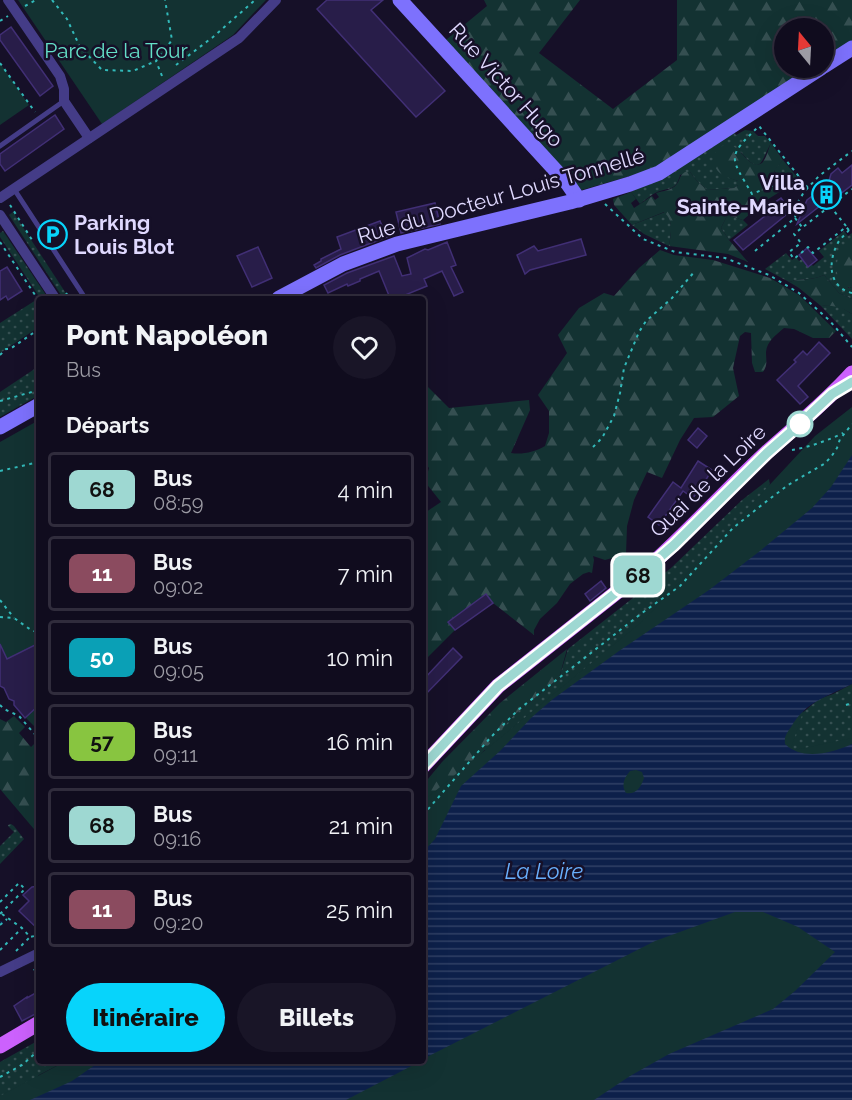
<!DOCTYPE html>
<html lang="fr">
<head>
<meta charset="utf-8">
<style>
  :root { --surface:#100c1e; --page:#191527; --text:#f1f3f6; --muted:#9c9ba4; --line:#302c3c; --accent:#07d4fb }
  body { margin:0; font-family:Raleway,sans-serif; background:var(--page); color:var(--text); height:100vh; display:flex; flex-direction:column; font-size:22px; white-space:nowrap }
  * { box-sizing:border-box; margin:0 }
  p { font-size:20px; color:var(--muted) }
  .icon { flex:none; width:33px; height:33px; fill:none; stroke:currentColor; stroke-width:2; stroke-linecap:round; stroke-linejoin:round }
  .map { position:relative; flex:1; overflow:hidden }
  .side { position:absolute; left:36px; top:296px; width:390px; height:768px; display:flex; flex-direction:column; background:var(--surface); border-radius:6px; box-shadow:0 6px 24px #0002,0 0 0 2px var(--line) }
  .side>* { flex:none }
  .badge { padding:0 12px; border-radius:9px; font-size:21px; line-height:39px }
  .needle { width:39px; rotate:342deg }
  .tools { position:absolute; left:774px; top:18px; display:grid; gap:12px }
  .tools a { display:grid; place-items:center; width:60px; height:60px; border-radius:50%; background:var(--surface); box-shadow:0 6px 24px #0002,0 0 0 2px var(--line); font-size:30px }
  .map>.badge { position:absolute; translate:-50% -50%; box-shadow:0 0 0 3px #fff }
  h2 { padding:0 30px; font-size:22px; line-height:54px }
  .round { display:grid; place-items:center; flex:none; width:63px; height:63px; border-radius:32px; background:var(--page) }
  .summary { display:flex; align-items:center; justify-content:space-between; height:102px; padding:0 30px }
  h1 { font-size:28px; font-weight:800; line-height:45px }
  .cta { display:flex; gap:12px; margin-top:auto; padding:12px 30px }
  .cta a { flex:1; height:69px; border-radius:36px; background:var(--accent); color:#111; font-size:24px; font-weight:800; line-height:69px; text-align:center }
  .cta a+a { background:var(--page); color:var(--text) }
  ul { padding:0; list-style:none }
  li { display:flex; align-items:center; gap:18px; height:75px; margin:0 12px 9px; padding:0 18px; border:3px solid var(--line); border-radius:6px }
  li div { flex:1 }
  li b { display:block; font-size:22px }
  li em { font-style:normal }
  li .badge { min-width:66px; font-weight:700; text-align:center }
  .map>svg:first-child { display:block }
  .grass { fill:url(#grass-dots) }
  .forest { fill:url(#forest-firs) }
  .green { fill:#133232 }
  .water { fill:url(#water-rules); fill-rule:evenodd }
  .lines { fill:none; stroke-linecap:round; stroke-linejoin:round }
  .stream { stroke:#0d204a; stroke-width:4 }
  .building { fill:#281d49; stroke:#412f75; stroke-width:1.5 }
  .path { stroke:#32b9b9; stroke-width:2; stroke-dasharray:3 4.5; stroke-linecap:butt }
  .lane { stroke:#443c87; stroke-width:5 }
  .street { stroke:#443c87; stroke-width:10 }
  .secondary { stroke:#7d71fd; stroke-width:15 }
  .primary { stroke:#cc61fd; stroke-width:15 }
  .line-casing { stroke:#fff; stroke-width:14 }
  .line { stroke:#9ed8d2; stroke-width:9 }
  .stop-dot { fill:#fff; stroke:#9ed8d2; stroke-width:3 }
  .labels { text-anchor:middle; stroke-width:5; stroke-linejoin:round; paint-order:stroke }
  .park-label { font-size:21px; fill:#64dfc8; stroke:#161028 }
  .street-label { font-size:21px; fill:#dfd8fe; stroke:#161028 }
  .poi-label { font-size:21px; font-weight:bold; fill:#dfd8fe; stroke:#161028; text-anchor:end }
  .water-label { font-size:22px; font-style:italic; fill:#68affd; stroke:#161028 }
</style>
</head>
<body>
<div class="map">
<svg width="852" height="1100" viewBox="0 0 852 1100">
  <defs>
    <pattern id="grass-dots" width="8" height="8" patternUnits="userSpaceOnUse" patternTransform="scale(1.5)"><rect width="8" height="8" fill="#133232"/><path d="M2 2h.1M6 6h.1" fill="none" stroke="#354f51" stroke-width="1.8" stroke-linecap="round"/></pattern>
    <pattern id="forest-firs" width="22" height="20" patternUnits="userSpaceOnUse" patternTransform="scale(1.5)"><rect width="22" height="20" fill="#133232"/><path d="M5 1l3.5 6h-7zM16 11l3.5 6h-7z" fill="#354f51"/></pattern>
    <pattern id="water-rules" width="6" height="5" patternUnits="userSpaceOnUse" patternTransform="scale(1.5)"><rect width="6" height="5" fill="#0d204a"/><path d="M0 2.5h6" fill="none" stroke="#304065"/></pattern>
  </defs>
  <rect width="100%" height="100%" fill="#161028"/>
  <g class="grass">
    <path d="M745,130L753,131L758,136H765L771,143C761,161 761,177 741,152L730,178L738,181V185L734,188L707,190L697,181L690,172L680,175C676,191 670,187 657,192C651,195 645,200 640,204L631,192L733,131L736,135Z"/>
    <path d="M783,160L797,177L790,183L781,181L774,170Z"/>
    <path d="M13,212L69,298H63L9,215Z"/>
    <path d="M665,212C674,222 671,233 669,246L644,234L632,225Z"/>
    <path d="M729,216L743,220L748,225L729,240L721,228L726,218Z"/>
    <path d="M3,231L48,298H40L0,237V233Z"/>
    <path d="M844,231L848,236L852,233V243H849L848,288H852V299L839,293L824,275C812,281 801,278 789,282L765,269L786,253L792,260L796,257L799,261L802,259L808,267L811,264L813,266L824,257L819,251Z"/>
    <path d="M36,300L39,305V327L0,353V323Z"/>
    <path d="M832,305L839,306L852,314V339L821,306Z"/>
    <path d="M39,366V395L0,417V392Z"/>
    <path d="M769,479L777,536L500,751L483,750L513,716L559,678L568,649L671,568L742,500Z"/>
    <path d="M852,684V744L801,753L790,749L795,719L819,699L833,694Z"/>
    <path d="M11,824L14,826L24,839L0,864V846L14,832L8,826V825Z"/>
    <path d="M39,1040V1060L66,1061L39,1075L14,1100H0V1062Z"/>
  </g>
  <g class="forest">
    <path d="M484,0H580L539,53L613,109L677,60V0H852V43L824,62V28H784V68H814L658,168L578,191L441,44L487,6Z"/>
    <path d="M771,143L783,160L774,171L786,188L765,201L743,220L730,216L726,218L721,228L729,240L748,262L728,254L669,246C671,233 674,221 664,212L632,225L614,205L613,199L631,192L636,199L631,203L634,208L652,196L655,200L659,197L656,193C663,191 672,190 676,185C681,179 678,177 685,172H690L697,181L707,190L734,188L738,185V181C732,179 725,177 720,173C709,164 713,145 728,145C741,145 748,169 760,164C766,162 768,149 771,143Z"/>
    <path d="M849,242L852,243V288C830,286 834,251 849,242Z"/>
    <path d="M660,250L674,255L713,260L770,278L799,295L836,331L829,338H813L794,329L784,328C776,335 767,341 766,352C766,360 768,365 763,372H755L752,363L751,333L745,332L740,336L733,368L739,396L713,417L694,418L680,440L662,478L647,472L634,500L627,526L626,554L605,560L593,556L594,560L592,573L589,572L583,574L570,584L557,603L540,619L534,630V635L493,603L486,594L449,621L455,630L423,662V514L441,502L425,482L429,468L423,460V382L449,408L529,400L530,410L511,453C522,455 535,452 545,446L549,433V411L538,395L567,353L558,335L579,308L604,293L614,296L639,268Z"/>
    <path d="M824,275L839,293L852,299V314C841,307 834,305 821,306L799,288L789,282C801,278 812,281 824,275Z"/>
    <path d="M567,649L559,678L513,716L426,820L423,818V785L442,762L500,703Z"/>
    <path d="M14,716L25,727L19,733L31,747L37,741L39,743V835L0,789V719L6,722Z"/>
  </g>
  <g class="green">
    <path d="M18,0H266L233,35L102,124Z"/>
    <path d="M0,63L29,105L0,125Z"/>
    <path d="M852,407V674L804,709L790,751L852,738V1100H0V1096L66,1061L423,1060V801L645,619L815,436Z"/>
    <path d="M39,420V731L26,718L0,679V442Z"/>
  </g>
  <g class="water">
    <path d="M852,455V684C827,697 806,701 791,727C787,733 784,736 785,744C802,761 832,753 852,744V1100H594L630,1076L669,1054L773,1009L795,991L835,952L798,927L763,912H735L655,941L423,1059V852L435,839L461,786L500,751L532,717L553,699L619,651L709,590L760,551L812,508L831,487ZM636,770L642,772L644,778C641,787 636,795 626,793C621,785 624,778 630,771Z"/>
    <path d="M102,1060H421V1061L346,1100H30L72,1081Z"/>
  </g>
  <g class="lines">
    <path class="stream" d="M0,923H1"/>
  </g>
  <g class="building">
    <path d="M327,0H383L371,10L445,91L416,117L317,9Z"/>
    <path d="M11,27L53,86L40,96L0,40V35Z"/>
    <path d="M55,115L64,129L5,171L0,164V154Z"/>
    <path d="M852,165V185L827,204L825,202L797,224L807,200L828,184L831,174L838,168L842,173Z"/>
    <path d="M781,198L791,211L743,250L734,240L774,209L771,205Z"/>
    <path d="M435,203L440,224L401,233L396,212Z"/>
    <path d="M380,221L387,237L340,255L316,268L314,265L321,261V259L341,249L337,237Z"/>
    <path d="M581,239L586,255L530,270L525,274L517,255L534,246L538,251Z"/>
    <path d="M447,242L456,265L451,267L463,292L454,296L442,271L424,279L427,286L405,295L407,298H390L379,271L360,279V281L348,286L347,284L328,293L324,285L347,273L394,256L402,276L411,274L407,258L425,249L428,250Z"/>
    <path d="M258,247L272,278L252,287L237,256Z"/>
    <path d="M807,248L817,260L808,267L799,255Z"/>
    <path d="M7,267L22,291L8,300L6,296L0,300V271Z"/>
    <path d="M819,342L830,353L798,386L808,397L800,404L777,380L796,362L794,360L803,351L807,355Z"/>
    <path d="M698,428L707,436L697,448L688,440Z"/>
    <path d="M698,461L712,470L707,478L693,498L683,491L659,525L648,517L673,482L681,488Z"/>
    <path d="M601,581L606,588L590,601L585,594Z"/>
    <path d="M486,594L493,603L455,630L448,622Z"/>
    <path d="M0,644L7,659L35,645L39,653V705L25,718L14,705V701L9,699L4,688L0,686Z"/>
    <path d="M453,648L462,657L423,697V680Z"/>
    <path d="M39,886V930L19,911L29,901L23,895L32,887Z"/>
    <path d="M39,991V1012L22,1021L14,1006L27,997V998Z"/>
  </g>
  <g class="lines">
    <g class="path">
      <path d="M52,0L67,19L80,47L102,70L133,71L156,61"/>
      <path d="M25,6L36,0"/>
      <path d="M0,21L8,16"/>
      <path d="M0,63L35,112"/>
      <path d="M176,65L213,37L255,0"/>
      <path d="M162,76L156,61L172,40L165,0"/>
      <path d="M800,177L790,185L779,183L752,194C730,156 726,158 759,126L808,188"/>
      <path d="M605,204L643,239L675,252L725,258L769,275L799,293L830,321L852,347"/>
      <path d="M10,205L34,243"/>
      <path d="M830,206L794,234L801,243L789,252L794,259L808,247L813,253L846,227L849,230L852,228"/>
      <path d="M795,218L802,227"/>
      <path d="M846,226L830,206L852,189"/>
      <path d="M849,230C846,234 842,237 839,241C828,259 827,287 852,293"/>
      <path d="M0,242L39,301"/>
      <path d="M755,251L795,218L798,202L804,192L819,176L852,151"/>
      <path d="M66,293L70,298"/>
      <path d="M0,355L6,349H10L39,329"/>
      <path d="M0,401L39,390"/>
      <path d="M593,447L602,438L614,416L620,393L624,368L639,332L646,321L672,298L695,271"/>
      <path d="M792,450C809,447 827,441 843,433"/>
      <path d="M0,471L39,462"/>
      <path d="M0,600L14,618"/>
      <path d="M0,617L14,618L31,630L39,633"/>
      <path d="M0,705L4,709L19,716L39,739"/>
      <path d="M846,705L852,703"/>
      <path d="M423,815L491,737L518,710L642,613L680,586L733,528L763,504L788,485L824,464L831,457L837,448L840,439L852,424"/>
      <path d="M0,902L19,883L25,889L0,914"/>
      <path d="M2,914L22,928L30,937L39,935"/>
      <path d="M0,925L7,919"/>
      <path d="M0,950L22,928"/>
      <path d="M16,951L30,937"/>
      <path d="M34,969L39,977"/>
      <path d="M0,1077L22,1065L39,1050"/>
    </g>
    <g class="lane">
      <path d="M0,146L64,101"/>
      <path d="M14,189L85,298"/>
    </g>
    <g class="street">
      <path d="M8,0L60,76L64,89V101L89,138"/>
      <path d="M0,198L239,38L276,0"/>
      <path d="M0,215L55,298"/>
      <path d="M0,972L39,953"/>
    </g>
    <g class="secondary">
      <path d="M400,0L568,184L579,200"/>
      <path d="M824,66L852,48"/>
      <path d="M279,298L343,264L397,244L570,202L630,184L659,173L821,68"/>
      <path d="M0,427L39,405"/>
    </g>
    <g class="primary">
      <path d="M423,766L498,686L651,565C691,529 727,489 767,452C796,426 826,402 852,373"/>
      <path d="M0,1046L39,1023"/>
    </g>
  </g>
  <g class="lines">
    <defs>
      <path id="line" d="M423,766L498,686L651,565L674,545L767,453L800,424L832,394L852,382"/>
    </defs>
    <use href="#line" class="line-casing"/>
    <use href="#line" class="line"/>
  </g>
  <defs>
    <symbol id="building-ring" viewBox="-11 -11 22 22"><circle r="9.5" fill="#161028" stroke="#07d4fb" stroke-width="1.5"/><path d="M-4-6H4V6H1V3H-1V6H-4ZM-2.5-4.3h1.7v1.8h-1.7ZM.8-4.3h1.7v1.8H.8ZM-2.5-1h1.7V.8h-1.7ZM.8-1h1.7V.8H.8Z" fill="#07d4fb"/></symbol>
    <symbol id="parking-ring" viewBox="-11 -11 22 22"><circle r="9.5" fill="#161028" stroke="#07d4fb" stroke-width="1.5"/><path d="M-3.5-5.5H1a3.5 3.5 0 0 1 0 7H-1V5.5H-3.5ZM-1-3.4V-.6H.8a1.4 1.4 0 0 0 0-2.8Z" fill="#07d4fb"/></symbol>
  </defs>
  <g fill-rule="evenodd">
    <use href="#building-ring" x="810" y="178" width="33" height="33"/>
    <use href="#parking-ring" x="36" y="218" width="33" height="33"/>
  </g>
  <circle class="stop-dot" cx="800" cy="424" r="12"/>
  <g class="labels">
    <g class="park-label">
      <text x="116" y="58">Parc de la Tour</text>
    </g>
    <g class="street-label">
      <text transform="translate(506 85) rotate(48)" y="7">Rue Victor Hugo</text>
      <text transform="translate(501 196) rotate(-16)" y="7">Rue du Docteur Louis Tonnellé</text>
      <text transform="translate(708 481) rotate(-44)" y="7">Quai de la Loire</text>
    </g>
    <g class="poi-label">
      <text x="805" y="190">Villa<tspan x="805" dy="24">Sainte-Marie</tspan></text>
      <text x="74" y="230" text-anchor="start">Parking<tspan x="74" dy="24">Louis Blot</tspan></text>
    </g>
    <g class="water-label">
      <text x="544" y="879">La Loire</text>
    </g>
  </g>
</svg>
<div class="tools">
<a><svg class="needle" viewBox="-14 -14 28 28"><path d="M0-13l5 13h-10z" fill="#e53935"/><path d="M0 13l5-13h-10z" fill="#9c9ba4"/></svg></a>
</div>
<b class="badge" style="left:638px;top:575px;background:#9ed8d2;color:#111">68</b>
<section class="side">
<div class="summary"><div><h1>Pont Napoléon</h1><p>Bus</p></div><a class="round"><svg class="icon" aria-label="heart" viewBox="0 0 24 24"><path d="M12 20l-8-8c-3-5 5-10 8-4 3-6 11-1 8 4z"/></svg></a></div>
<h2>Départs</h2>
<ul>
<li><span class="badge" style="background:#9ed8d2;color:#111">68</span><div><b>Bus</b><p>08:59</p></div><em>4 min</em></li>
<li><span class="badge" style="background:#8b4b5f;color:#fff">11</span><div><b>Bus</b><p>09:02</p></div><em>7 min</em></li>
<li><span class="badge" style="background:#0aa0b6;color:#fff">50</span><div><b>Bus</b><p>09:05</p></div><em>10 min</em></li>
<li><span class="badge" style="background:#88c540;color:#111">57</span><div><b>Bus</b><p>09:11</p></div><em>16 min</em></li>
<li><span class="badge" style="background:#9ed8d2;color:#111">68</span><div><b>Bus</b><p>09:16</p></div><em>21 min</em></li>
<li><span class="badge" style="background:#8b4b5f;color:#fff">11</span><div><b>Bus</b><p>09:20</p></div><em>25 min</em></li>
</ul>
<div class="cta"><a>Itinéraire</a><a>Billets</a></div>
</section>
</div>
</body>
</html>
